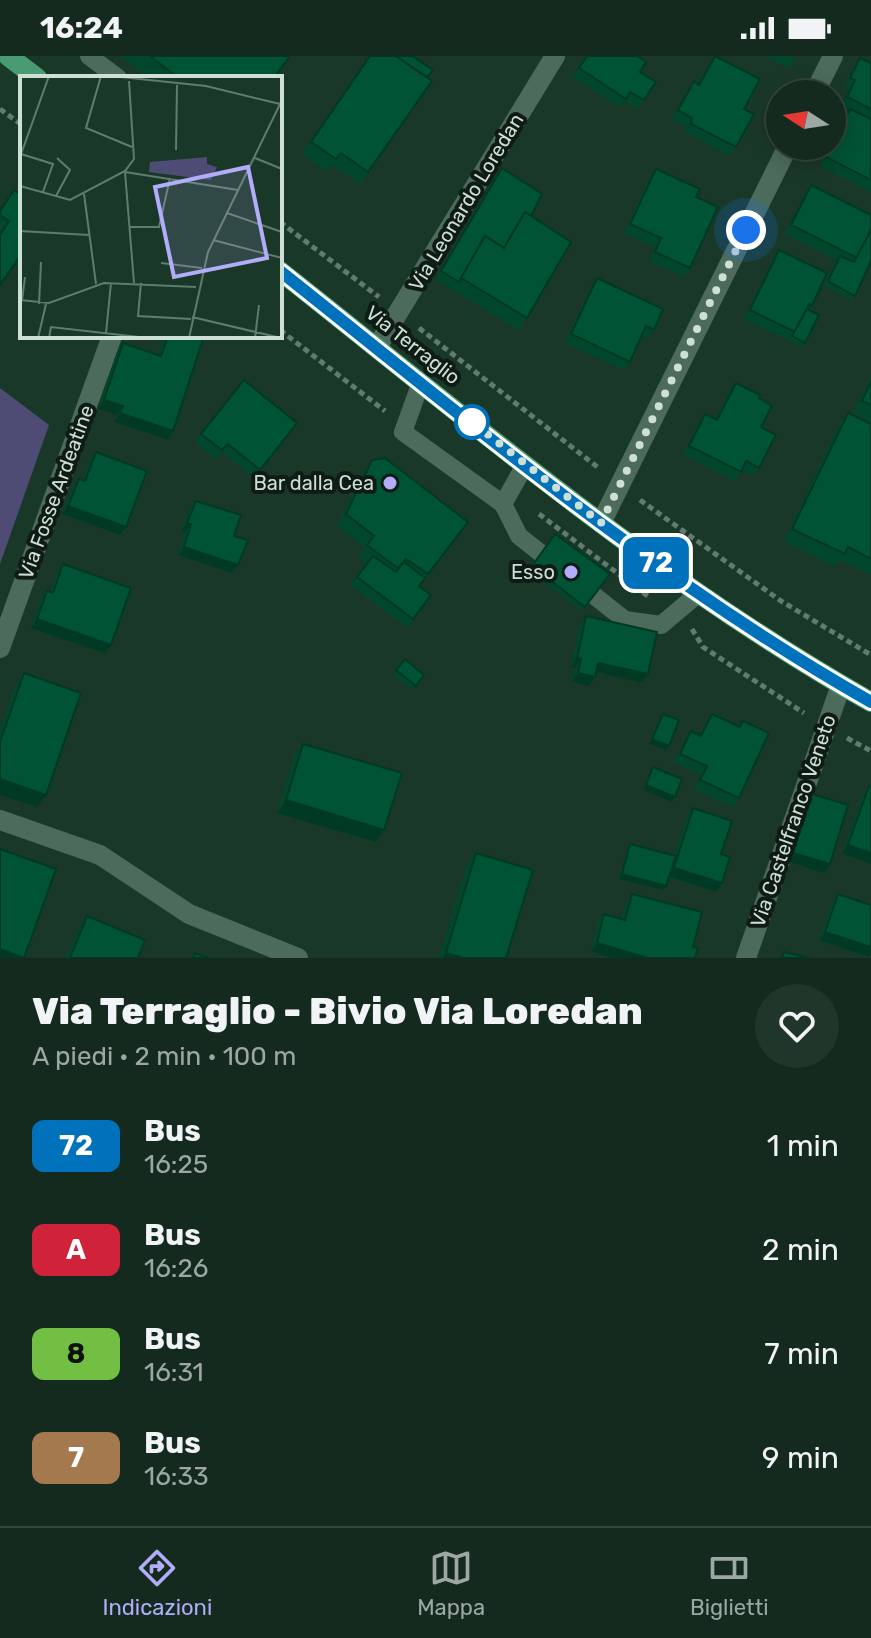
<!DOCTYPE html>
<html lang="it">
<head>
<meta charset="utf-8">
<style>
  :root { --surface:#142a1e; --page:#21362b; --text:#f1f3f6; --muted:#9da7a4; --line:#33463c; --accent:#b1adfa }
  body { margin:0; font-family:Rubik,sans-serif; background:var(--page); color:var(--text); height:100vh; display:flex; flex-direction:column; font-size:30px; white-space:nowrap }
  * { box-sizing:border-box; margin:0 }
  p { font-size:26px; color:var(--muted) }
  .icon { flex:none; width:44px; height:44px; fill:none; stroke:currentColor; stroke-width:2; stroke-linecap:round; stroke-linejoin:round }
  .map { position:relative; height:902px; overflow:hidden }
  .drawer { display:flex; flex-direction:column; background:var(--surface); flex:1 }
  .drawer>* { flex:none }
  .badge { padding:0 16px; border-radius:12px; font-size:28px; line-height:52px }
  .needle { width:52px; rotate:282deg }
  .fabs { position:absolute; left:766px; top:24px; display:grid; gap:16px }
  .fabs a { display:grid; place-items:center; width:80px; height:80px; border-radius:50%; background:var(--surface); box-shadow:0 4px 20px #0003,0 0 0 2px var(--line); font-size:40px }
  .you { position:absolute; width:40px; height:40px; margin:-20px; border:6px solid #fff; border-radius:50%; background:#1a73e8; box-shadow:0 0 0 12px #1a73e833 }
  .map>.badge { position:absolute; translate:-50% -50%; box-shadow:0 0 0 4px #fff }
  .round { display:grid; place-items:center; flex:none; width:84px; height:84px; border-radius:42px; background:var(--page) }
  .overview { display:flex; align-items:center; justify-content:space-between; height:136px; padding:0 32px }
  h1 { font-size:38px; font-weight:800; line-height:60px }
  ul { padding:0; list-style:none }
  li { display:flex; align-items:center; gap:24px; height:104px; padding:0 32px }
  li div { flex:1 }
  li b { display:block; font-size:30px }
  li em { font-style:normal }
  li .badge { min-width:88px; font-weight:700; text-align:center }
  .status { display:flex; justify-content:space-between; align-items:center; height:56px; padding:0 40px; background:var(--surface); direction:ltr }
  .status svg { height:22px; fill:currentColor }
  .tabs { display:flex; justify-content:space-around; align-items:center; height:112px; border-top:2px solid var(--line); background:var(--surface); font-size:22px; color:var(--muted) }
  .tabs a { display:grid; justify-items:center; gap:4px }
  .tabs .current { color:var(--accent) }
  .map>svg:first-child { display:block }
  .green { fill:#4e4c75 }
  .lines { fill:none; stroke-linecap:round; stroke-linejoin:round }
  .path { stroke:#627b6e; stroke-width:5; stroke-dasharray:6 4; stroke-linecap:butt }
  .lane { stroke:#4c6b5a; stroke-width:18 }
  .street { stroke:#4c6b5a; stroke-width:20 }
  .primary { stroke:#489b73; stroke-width:20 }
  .wall { fill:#00472d }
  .shaded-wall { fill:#003a24 }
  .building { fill:#005334; stroke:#003a24; stroke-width:2 }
  .line-casing { stroke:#fff; stroke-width:18 }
  .line { stroke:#0072bc; stroke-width:12 }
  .walk { stroke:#cedfd5; stroke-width:8; stroke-dasharray:0 14.4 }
  .stop-dot { fill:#fff; stroke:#0072bc; stroke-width:4 }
  .poi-dot { fill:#b1adfa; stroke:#0f1c15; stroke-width:3 }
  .labels { text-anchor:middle; stroke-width:8; stroke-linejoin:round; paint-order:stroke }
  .street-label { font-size:20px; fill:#cedfd5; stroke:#0f1c15 }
  .poi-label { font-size:20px; fill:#cedfd5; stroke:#0f1c15; text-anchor:end }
  .inset-road { fill:none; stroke:#627b6d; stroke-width:2 }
  .view { fill:#b1adfa; fill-opacity:0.15; stroke:#b1adfa; stroke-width:4 }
  .inset-edge { fill:none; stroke:#cedfd5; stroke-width:4 }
</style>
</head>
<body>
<div class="status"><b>16:24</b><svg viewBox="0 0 49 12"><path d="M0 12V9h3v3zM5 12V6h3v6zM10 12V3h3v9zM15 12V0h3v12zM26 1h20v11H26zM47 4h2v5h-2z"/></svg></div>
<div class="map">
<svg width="871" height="902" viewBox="0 0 871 902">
  <rect width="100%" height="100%" fill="#1a3828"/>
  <path class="green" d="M0,332L49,369L0,508Z"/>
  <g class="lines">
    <g class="path">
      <path d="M0,53L22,69"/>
      <path d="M280,166L379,241"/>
      <path d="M419,272L600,413"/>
      <path d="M280,274L385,355"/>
      <path d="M640,444L781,545L871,599"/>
      <path d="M539,458L649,541"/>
      <path d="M692,573L703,591L804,657"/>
      <path d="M847,682L871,695"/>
    </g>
    <g class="lane">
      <path d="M89,0L118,22"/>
      <path d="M421,326L403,376L503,448"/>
      <path d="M525,409L503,448L519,480L625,564L661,569L699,537"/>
    </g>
    <g class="street">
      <path d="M814,38L833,0"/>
      <path d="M377,291L555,0"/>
      <path d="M601,467L788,90"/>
      <path d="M0,592L112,280"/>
      <path d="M0,764L100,799L189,858L298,902"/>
      <path d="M746,902L841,629"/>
    </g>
    <g class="primary">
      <path d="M8,0L37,22"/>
      <path d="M280,215C470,365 660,527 871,646"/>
    </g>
  </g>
  <g class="wall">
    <path d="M121,0H290L274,22H148Z"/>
    <path d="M370,0L427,21L432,25L360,128L332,109L327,115L302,98Z"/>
    <path d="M587,0L640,16L656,26L638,53L625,45L620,51L573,21Z"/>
    <path d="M715,0L744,53L736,91L730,100L685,76L686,70L672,63L688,34L694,25L698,28Z"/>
    <path d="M763,0H796L789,12Z"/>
    <path d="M860,2L871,7V136L820,110L829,90H832V85L849,54L841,50L849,32L844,30L854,11Z"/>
    <path d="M502,112L531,160L527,262L518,274L435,223Z"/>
    <path d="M656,113L696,141L690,212L684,221L649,205L655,191L624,177L650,121Z"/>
    <path d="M811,129L871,159L855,240L852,244L824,230L837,204L785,178L805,137Z"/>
    <path d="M22,140V212L15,207L3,174L0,172V154Z"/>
    <path d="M779,194L812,250L809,254L805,287L802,291L744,263L773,203Z"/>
    <path d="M597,222L654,274L648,282L642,280L630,306L624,314L565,287L591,231Z"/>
    <path d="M165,280H204L173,375L167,383L114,366L117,359L98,353L117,296L123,287L158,299Z"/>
    <path d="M871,320V366L853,357Z"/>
    <path d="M736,327L759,342L761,371L759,412L753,420L742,414L735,425L683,398L699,367L705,358L716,363L730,335Z"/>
    <path d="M848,357L871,368V519L841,504L836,511L784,485L839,369Z"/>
    <path d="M297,367L254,422L222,396L216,403L195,386L201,378Z"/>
    <path d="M96,396L126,471L120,479L62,458L73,431L79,423L83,424L90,405Z"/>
    <path d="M372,404L468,466L420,530L431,539L407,572L351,529L367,508L358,502L365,492L337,470L364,416Z"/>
    <path d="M196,445L234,480L232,517L178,499L185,476L181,475L190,453Z"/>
    <path d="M555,478L610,518L582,555L528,515Z"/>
    <path d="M63,508L105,597L31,572L41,544L47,535L50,536L57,517Z"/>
    <path d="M586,560L648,618L642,627L596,616L589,630L572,625L575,612L571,611L580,569Z"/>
    <path d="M405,603L424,619L413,634L393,619Z"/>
    <path d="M24,617L46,739L37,751L0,739V674L15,629Z"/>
    <path d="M712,658L738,671L743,665L739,742L733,751L694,733L701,719L674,706L685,684L691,675L700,679L706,667Z"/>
    <path d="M303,688L384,774L376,786L277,757L294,700Z"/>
    <path d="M869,730L871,731V808L842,797L863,739Z"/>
    <path d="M812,738L824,817L787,805L806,746Z"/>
    <path d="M693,752L721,798L722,827L716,836L669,821L663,834L619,823L627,793L630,788L674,800L687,761Z"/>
    <path d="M476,797L506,902H439L467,809Z"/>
    <path d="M632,838L693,891L695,902H613L591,895L598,867L604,858L621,863L626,847Z"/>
    <path d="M838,838L869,901L819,884L832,847Z"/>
    <path d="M87,860L138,902H66L79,872Z"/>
  </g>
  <g class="shaded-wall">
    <path d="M104,344L123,350L117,359L98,353Z"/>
    <path d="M120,357L173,375L167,383L114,366Z"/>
    <path d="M68,450L126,471L120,479L62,458Z"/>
    <path d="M187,467L191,468L185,476L181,475Z"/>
    <path d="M184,491L238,509L232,517L178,499Z"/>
    <path d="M37,563L111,589L105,597L31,572Z"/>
    <path d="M577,602L581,603L575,612L571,611Z"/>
    <path d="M598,607L648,618L642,627L592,615Z"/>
    <path d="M578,617L595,621L589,630L572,625Z"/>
    <path d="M652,683L669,690L666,694L649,688Z"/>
    <path d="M0,723L46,739L37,751L0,739Z"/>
    <path d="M646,729L675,741L672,746L643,734Z"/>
    <path d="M286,744L384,774L376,786L277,757Z"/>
    <path d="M848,789L871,797V808L842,797Z"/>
    <path d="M793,797L830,808L824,817L787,805Z"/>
    <path d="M674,812L722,827L716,836L668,820Z"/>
    <path d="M622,818L666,830L663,834L619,823Z"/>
    <path d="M825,876L871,891V898L869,901L819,884Z"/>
    <path d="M597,887L648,902H613L591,895Z"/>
    <path d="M0,893L24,902H0Z"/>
    <path d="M446,897L464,902H442Z"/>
  </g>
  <g class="building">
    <path d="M150,0H290L274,22H178Z"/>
    <path d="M370,0H396L432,25L368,116L341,97L336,103L311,86Z"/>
    <path d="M396,0H412L433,14L427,21Z"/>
    <path d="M587,0H637L646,6L640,16L656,26L644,44L630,36L626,43L579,12Z"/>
    <path d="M715,0L760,23L744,53L754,58L736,91L691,68L692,62L678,54L694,25L699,29Z"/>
    <path d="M860,2L871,7V53L847,41L855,24L850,22Z"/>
    <path d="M850,53L871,63V124L826,101Z"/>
    <path d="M502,112L542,138L531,160L525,156L504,192L485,180L459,226L441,215Z"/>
    <path d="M656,113L700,133L696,141L718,151L690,212L655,196L661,182L630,168Z"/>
    <path d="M811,129L871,159V174L857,202L791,169Z"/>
    <path d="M14,134L22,140V199H21L0,229V179L9,165L0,159V155Z"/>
    <path d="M525,156L571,186L527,262L461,222L485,180L504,192Z"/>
    <path d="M871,174V205L855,240L828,225L840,200L854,206Z"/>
    <path d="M779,194L827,217L812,250L809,248L795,276L750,254Z"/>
    <path d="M597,222L663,253L654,274L646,270L630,306L571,278Z"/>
    <path d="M807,253L819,259L805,287L792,280Z"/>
    <path d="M168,280H204L173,375L120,357L123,350L104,344L123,287L161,300Z"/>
    <path d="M244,324L297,367L260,414L228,388L222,394L201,378Z"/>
    <path d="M871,325V349L862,345Z"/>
    <path d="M736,327L760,339L759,342L772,350L761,371L776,379L759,412L746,405L741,416L689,390L705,358L717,364Z"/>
    <path d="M848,357L871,368V503L848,491L845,498L792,473Z"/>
    <path d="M96,396L147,415L126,471L68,450L79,423L85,425Z"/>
    <path d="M385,402L468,466L428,518L406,503L398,512L376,496L367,489L374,480L346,458L372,404Z"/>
    <path d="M196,445L241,459L234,480L248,484L238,509L184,491L191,468L187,467Z"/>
    <path d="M555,478L610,518L585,551L532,510Z"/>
    <path d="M373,500L396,516L404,506L425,522L419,530L431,539L413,563L357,521Z"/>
    <path d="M63,508L131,532L111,589L37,563L47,535L53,537Z"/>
    <path d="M586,560L657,576L648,618L598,607L595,621L578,617L581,603L577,602Z"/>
    <path d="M405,603L424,619L416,630L396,614Z"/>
    <path d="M24,617L81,637L46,739L0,723V686Z"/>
    <path d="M663,658L679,664L669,690L652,683Z"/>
    <path d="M712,658L740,671L743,665L769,677L739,742L700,724L707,710L680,698L691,675L701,680Z"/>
    <path d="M303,688L402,717L384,774L286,744Z"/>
    <path d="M653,711L682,723L675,741L646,729Z"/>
    <path d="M869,730L871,731V797L848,789Z"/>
    <path d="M812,738L848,749L830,808L793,797Z"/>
    <path d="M693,752L732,765L721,798L730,801L722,827L674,812Z"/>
    <path d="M630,788L676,800L666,830L622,818Z"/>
    <path d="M0,793L56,813L24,902L0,893Z"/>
    <path d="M476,797L533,814L506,902H464L446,897Z"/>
    <path d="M632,838L702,856L693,891L698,892L695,902H648L597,887L604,858L625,864Z"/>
    <path d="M838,838L871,849V891L825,876Z"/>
    <path d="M87,860L145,884L138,902H70Z"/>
    <path d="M784,896L810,902H782Z"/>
    <path d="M195,897L208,902H193Z"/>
  </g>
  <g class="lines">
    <defs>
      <path id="line" d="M280,215C470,366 659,526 871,646"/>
    </defs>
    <use href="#line" class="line-casing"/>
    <use href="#line" class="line"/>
    <path class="walk" d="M472,366L463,359L601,467L746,174"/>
  </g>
  <circle class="stop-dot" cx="472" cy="366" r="16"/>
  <g class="poi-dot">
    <circle cx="390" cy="427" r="8"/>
    <circle cx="571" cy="516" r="8"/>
  </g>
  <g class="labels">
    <g class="street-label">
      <text transform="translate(466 146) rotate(-59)" y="7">Via Leonardo Loredan</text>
      <text transform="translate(413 289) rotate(38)" y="7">Via Terraglio</text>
      <text transform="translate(56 436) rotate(-70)" y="7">Via Fosse Ardeatine</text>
      <text transform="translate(793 765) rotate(-71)" y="7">Via Castelfranco Veneto</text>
    </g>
    <g class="poi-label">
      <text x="374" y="434">Bar dalla Cea</text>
      <text x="555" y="523">Esso</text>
    </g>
  </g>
  <g transform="translate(20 20)">
    <rect width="262" height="262" fill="#1a3828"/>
    <path d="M187,81V88L197,91L191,104L129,96L130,86Z" fill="#4e4c75"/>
    <path class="inset-road" d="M81,0L66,52L112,71M91,0L186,10L260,28M156,74L157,9M1,78L33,88L23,116M0,81L29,0M235,82L262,93M105,96L218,114M105,96L114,207M0,110L50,124L105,95L114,83L109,5M64,118L76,208M36,120L50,94L37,82M207,137L262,156M110,151H139L150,102M0,155L69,159M193,164L262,182M141,187L182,192M121,207L118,240L171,243M0,224L29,227L84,207L176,211M2,225L5,201M19,228L21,186M172,241L261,262M86,257L91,207M18,262L26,228M29,262L31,251L128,262M169,262L188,176L262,24M235,262L239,229"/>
    <path class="view" d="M228,91L247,182L154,201L135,111Z"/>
    <rect width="262" height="262" class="inset-edge"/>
  </g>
</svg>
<div class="fabs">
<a><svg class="needle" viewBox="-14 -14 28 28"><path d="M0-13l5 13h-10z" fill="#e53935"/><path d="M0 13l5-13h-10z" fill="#9da7a4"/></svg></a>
</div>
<div class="you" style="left:746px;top:174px"></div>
<b class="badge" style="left:656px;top:507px;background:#0072bc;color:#fff">72</b>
</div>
<section class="drawer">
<div class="overview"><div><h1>Via Terraglio - Bivio Via Loredan</h1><p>A piedi · 2 min · 100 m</p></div><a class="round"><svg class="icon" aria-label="heart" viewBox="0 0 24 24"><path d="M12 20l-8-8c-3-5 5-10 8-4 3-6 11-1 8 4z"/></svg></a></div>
<ul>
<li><span class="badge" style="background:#0072bc;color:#fff">72</span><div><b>Bus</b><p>16:25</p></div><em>1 min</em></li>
<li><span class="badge" style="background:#d02239;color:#fff">A</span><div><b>Bus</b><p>16:26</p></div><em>2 min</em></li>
<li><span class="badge" style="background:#72bf44;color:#111">8</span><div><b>Bus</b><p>16:31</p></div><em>7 min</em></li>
<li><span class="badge" style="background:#a4794e;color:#fff">7</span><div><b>Bus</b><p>16:33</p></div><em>9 min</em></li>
</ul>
</section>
<nav class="tabs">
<a class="current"><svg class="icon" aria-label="directions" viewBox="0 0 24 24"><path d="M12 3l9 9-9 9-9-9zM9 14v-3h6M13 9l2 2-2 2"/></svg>Indicazioni</a>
<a><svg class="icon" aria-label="map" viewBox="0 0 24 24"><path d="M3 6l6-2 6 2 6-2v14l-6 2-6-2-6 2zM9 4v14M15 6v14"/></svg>Mappa</a>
<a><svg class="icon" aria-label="tickets" viewBox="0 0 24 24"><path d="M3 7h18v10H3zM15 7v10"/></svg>Biglietti</a>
</nav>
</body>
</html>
